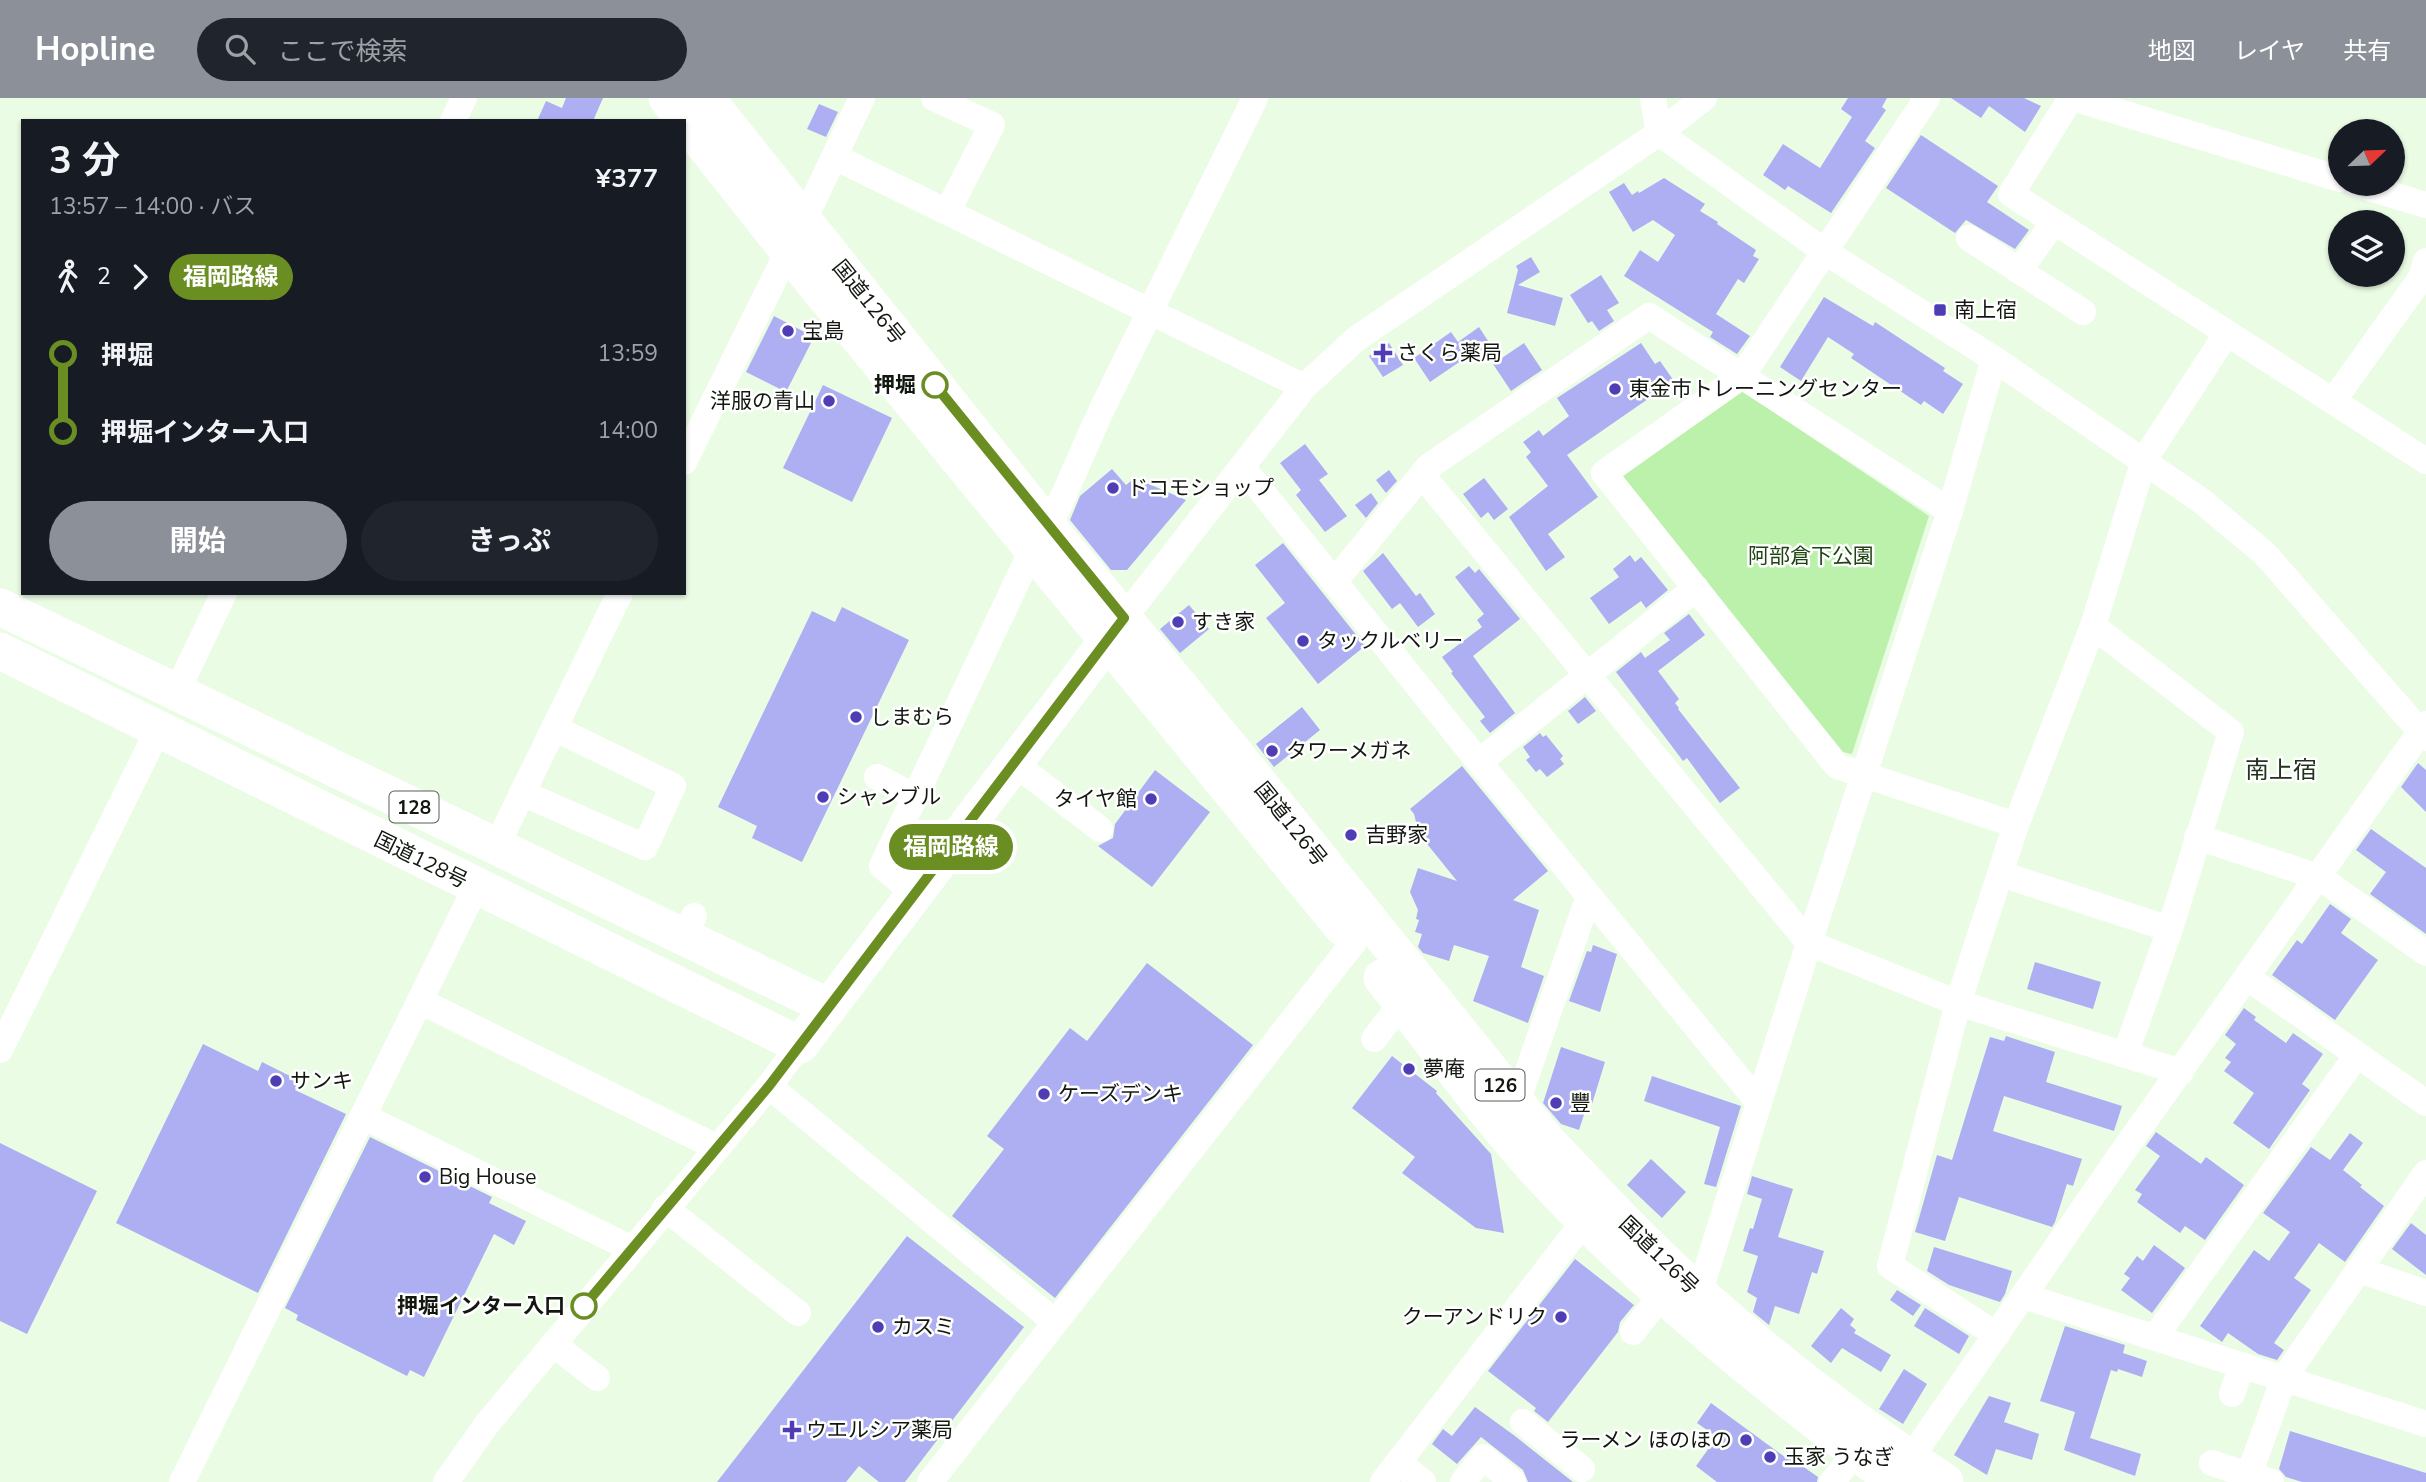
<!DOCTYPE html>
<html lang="ja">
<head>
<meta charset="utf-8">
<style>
  :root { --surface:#171b24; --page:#20242c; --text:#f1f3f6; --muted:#9ea1a6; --accent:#8c9099 }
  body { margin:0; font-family:"Nunito Sans","Noto Sans JP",sans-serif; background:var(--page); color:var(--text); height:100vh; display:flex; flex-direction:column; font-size:26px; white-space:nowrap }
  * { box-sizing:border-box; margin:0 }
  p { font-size:23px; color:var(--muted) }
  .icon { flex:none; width:38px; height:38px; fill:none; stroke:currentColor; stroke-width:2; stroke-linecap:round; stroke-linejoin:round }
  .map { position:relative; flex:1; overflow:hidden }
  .side { position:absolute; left:21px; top:21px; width:665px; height:476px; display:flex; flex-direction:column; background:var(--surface); border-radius:0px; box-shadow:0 2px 5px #0004 }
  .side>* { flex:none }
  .badge { padding:0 14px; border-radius:23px; font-size:24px; line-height:46px }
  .needle { width:46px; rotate:67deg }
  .tools { position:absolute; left:2328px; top:21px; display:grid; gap:14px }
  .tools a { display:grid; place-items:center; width:77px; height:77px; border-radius:50%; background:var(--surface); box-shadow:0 2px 5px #0004; font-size:35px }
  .map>.badge { position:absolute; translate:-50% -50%; box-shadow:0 0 0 4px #fff }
  .legs { display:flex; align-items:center; gap:10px; height:77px; padding:0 28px; font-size:23px }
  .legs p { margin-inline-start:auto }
  .overview { display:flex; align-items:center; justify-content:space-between; height:119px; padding:0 28px }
  h1 { font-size:38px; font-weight:700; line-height:52px }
  .primary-button { display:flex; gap:14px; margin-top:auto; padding:14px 28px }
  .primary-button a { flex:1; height:80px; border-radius:42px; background:var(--accent); color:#fff; font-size:28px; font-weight:700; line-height:80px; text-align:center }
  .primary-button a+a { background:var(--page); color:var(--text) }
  ul { padding:0 28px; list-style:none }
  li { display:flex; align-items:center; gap:24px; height:77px; font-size:26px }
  li i { display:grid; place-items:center; width:10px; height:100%; margin:0 9px; background:currentColor }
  li i::after { content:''; width:18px; height:18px; margin:-9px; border:5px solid; border-radius:50%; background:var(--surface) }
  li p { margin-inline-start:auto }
  li:first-child i { background:linear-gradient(#0000 50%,currentColor 0) }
  li:last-child i { background:linear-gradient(currentColor 50%,#0000 0) }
  header { display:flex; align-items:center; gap:42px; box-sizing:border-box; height:98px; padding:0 35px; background:var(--accent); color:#fff }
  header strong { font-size:33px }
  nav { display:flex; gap:38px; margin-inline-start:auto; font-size:24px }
  .search { width:490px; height:63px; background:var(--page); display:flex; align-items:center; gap:18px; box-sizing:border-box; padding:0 24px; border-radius:38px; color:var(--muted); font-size:26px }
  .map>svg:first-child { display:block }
  .green { fill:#bcf1ac }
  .building { fill:#adaff2 }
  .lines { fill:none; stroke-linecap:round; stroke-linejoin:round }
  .minor { stroke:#fff; stroke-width:26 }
  .highway { stroke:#fff; stroke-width:37 }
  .line-1-casing { stroke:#fff; stroke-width:16 }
  .line-1 { stroke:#6b8e23; stroke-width:10 }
  .poi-dot { fill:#4e3db4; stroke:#fff; stroke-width:2.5 }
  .stop-1-dot { fill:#fff; stroke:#6b8e23; stroke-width:3.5 }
  .labels { text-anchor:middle; stroke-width:5; stroke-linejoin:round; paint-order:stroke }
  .shield { fill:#fff; stroke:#595d58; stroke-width:2 }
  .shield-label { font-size:19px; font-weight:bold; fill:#121710 }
  .street-label { font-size:21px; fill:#121710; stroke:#fff }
  .poi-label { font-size:21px; fill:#121710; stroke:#fff; text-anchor:start }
  .stop-label { font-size:21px; font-weight:bold; fill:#121710; stroke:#fff; text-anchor:end }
  .park-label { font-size:21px; fill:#1f4411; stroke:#fff }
  .quarter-label { font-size:24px; fill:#23311f; stroke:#fff }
</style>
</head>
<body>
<header>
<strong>Hopline</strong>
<div class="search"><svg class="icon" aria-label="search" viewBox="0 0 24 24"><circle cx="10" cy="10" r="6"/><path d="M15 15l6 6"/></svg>ここで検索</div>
<nav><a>地図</a><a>レイヤ</a><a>共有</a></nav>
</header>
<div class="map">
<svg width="2426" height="1384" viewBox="0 0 2426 1384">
  <rect width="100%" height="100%" fill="#ebfce5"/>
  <path class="green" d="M1742,293L1929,418L1852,656L1843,654L1622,379Z"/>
  <g class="building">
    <path d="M566,0H603L593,23H537L546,3L562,10Z"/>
    <path d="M1848,0H1887L1882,9L1886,12L1865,43L1875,50L1831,115L1788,88L1785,92L1763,77L1783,46L1820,70L1852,19L1841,11Z"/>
    <path d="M1951,0H2024L2041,8L2025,34L1989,8L1981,20Z"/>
    <path d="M819,6L838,14L826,39L807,31Z"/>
    <path d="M1921,37L1998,88L1987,104L2029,132L2015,151L1966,122L1955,135L1886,90Z"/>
    <path d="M1664,80L1705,106L1700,113L1718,124L1717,126L1756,152L1753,158L1759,161L1744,185L1738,181L1716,216L1750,238L1737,256L1710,239L1713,234L1624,178L1640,152L1658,164L1675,137L1653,122L1633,134L1609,94L1624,85L1632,97L1638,93L1639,95Z"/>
    <path d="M1531,159L1540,174L1518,187L1563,200L1555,228L1507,215L1518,172L1516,168Z"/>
    <path d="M1601,177L1619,205L1607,212L1614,223L1599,233L1592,223L1588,225L1570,197Z"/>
    <path d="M1824,199L1873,228L1875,224L1945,270L1943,273L1963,286L1943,316L1924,303L1921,307L1851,260L1854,256L1828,239L1801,283L1780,269Z"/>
    <path d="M774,218L814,239L786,294L746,274Z"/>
    <path d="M1479,229L1490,246L1472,258L1471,256L1430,284L1414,260L1451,234L1458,244Z"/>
    <path d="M1389,245L1403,267L1383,279L1369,258Z"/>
    <path d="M1524,245L1542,272L1511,293L1493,266Z"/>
    <path d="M1641,245L1655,266L1660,263L1674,283L1567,357L1598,399L1548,436L1565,459L1546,473L1509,419L1548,388L1526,359L1531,354L1523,344L1539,332L1543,338L1569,318L1557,300Z"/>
    <path d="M823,287L892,320L852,404L783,370Z"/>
    <path d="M1305,346L1328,376L1319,382L1347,418L1325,434L1296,397L1301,392L1280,365Z"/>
    <path d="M1112,371L1126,387L1135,380L1186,402L1127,472H1111L1070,422L1080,398Z"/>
    <path d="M1389,372L1397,383L1386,395L1376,382Z"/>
    <path d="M1484,380L1508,411L1494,422L1488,414L1481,420L1463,396Z"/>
    <path d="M1371,395L1378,405L1366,420L1355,407Z"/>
    <path d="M1283,445L1365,548L1318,586L1266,520L1285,505L1255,467Z"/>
    <path d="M1383,455L1416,498L1420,495L1435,516L1418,529L1400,505L1392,511L1363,473Z"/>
    <path d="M1630,457L1635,464L1641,459L1668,492L1646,510L1641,503L1609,526L1590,500L1619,479L1613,471Z"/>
    <path d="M1469,468L1475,475L1479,471L1520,521L1473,558L1515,615L1490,635L1480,623L1485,619L1451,575L1453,574L1442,559L1482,529L1477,522L1484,516L1455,479Z"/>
    <path d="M1189,507L1209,531L1180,555L1160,531Z"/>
    <path d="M842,509L909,542L802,764L752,740L757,728L718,709L812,513L835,524Z"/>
    <path d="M1689,516L1705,537L1658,573L1679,601L1675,605L1679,610L1678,611L1740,690L1720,705L1687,660L1683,663L1616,574L1641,554L1645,560L1670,542L1664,535Z"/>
    <path d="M1585,599L1596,613L1578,626L1568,613Z"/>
    <path d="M1302,609L1320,632L1274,669L1256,646Z"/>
    <path d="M1540,635L1543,639L1546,637L1563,658L1560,661L1564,666L1547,679L1540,671L1536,674L1526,662L1530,659L1523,649Z"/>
    <path d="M2418,665L2426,672V714L2401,689Z"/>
    <path d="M1462,668L1548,773L1513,802L1539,812L1521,869L1544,878L1528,925L1473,903L1489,858L1454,847L1449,863L1423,855L1418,849L1422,836L1415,834L1419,822L1416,821L1418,812L1410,794L1418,770L1457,783L1419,736L1414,716L1410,711Z"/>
    <path d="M1155,672L1210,714L1152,789L1098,748L1113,740L1115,726Z"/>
    <path d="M2371,731L2426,770V836L2370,796L2386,774L2356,752Z"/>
    <path d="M2330,806L2351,821L2341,835L2378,862L2335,922L2272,877L2297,842L2302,846Z"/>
    <path d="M1593,847L1617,856L1600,914L1569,903L1587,853L1591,854Z"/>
    <path d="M2035,864L2101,884L2093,911L2027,891Z"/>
    <path d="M1147,865L1253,947L1055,1200L952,1118L1004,1051L987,1038L1070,930L1087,943Z"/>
    <path d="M2244,910L2256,919L2254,922L2286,945L2293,935L2323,956L2302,986L2310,992L2269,1051L2233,1025L2254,995L2224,973L2231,964L2225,960L2236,946L2225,937Z"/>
    <path d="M2006,938L2055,954L2046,984L2122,1008L2114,1033L2004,998L1993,1033L2082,1061L2073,1088L2067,1086L2055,1124L2052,1129L1959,1099L1945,1143L1915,1134L1937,1057L1952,1062L1990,939L2004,943Z"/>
    <path d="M203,946L258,973L262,964L300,983L295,992L346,1016L258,1195L116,1125Z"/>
    <path d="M1561,949L1605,964L1592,1006L1588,1004L1579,1032L1561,1026L1543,1005Z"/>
    <path d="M1392,958L1437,993L1436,995L1491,1056L1504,1135L1476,1130L1402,1075L1415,1059L1352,1010Z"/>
    <path d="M1652,978L1741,1008L1716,1089L1704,1086L1720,1029L1644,1003Z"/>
    <path d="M2156,1034L2201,1066L2206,1059L2244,1087L2205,1142L2185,1128L2180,1135L2137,1104L2142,1096L2135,1092L2160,1058L2146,1048Z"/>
    <path d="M2350,1035L2363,1045L2343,1072L2362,1087L2360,1089L2384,1108L2345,1164L2319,1145L2294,1180L2311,1192L2274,1245L2284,1252L2277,1262L2258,1256L2228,1235L2222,1244L2200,1228L2254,1152L2269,1163L2290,1134L2263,1115L2311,1049L2330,1062Z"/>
    <path d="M370,1039L492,1099L489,1105L526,1123L514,1147L494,1136L424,1279L410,1272L407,1278L296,1222L298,1217L285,1210Z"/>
    <path d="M0,1045L97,1093L27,1236L0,1223Z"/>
    <path d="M1651,1061L1686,1094L1662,1120L1627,1087Z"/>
    <path d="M1752,1078L1793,1091L1778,1139L1824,1153L1817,1176L1812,1174L1799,1216L1775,1208L1769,1227L1753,1214L1757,1200L1747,1194L1758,1158L1743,1153L1750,1130L1753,1131L1762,1101L1747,1096Z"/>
    <path d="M2411,1125L2426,1137V1177L2392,1151Z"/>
    <path d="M907,1138L1024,1229L905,1384H879L859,1368L846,1384H717Z"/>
    <path d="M2154,1147L2185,1170L2152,1215L2121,1192L2130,1180L2124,1176L2137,1158L2143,1163Z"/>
    <path d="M1934,1149L2012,1173L2005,1196L2000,1204L1949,1187L1927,1173Z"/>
    <path d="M1575,1161L1634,1207L1620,1224L1618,1234L1548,1324L1534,1313L1536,1310L1488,1273Z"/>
    <path d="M1897,1192L1921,1207L1913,1218L1890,1202Z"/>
    <path d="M1841,1210L1854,1221L1850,1227L1856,1232L1854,1235L1891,1257L1881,1274L1842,1250L1831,1265L1811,1248Z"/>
    <path d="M1925,1210L1969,1238L1959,1256L1914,1228Z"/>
    <path d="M2065,1228L2125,1247L2123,1255L2147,1263L2142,1279L2118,1271L2117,1274L2111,1272L2090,1340L2141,1356L2135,1378L2064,1352L2075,1314L2040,1303Z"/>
    <path d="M1904,1271L1927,1286L1903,1326L1879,1311Z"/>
    <path d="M1989,1298L2011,1305L2004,1324L2039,1336L2032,1362L1996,1351L1987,1377L1954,1357Z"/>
    <path d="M1711,1305L1789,1362L1791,1360L1818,1379L1817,1384H1717L1696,1368L1717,1339L1697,1325Z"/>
    <path d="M1475,1309L1515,1338L1573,1384H1528L1523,1372L1481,1339L1457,1366L1432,1346L1443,1331L1452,1338Z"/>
    <path d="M2290,1333L2426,1375V1384H2302L2286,1379L2279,1371Z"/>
  </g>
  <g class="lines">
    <g class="minor">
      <path d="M934,0L992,27L947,114"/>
      <path d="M1653,0L1659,35L1824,153L1994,261L2203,404L2265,456L2426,640"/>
      <path d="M1927,0L1742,278L1604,375L1837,668L2016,727"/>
      <path d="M2071,0L2011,96L2426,363"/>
      <path d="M2073,0L2340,81"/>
      <path d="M453,23L464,0"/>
      <path d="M835,59L1304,289"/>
      <path d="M2356,86L2426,107"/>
      <path d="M804,122L862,0"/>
      <path d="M1969,140L2083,214"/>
      <path d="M2019,173L2054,124"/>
      <path d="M2333,303L2421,180L2426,163"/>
      <path d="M684,364L788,153"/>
      <path d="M1242,369L1479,664L1759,1005"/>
      <path d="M1422,377L1809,845L1958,905L2181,974"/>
      <path d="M1049,430L1101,313L1255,0"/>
      <path d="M1334,484L1428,369L1649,218L1950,413"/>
      <path d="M1124,520L1304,289L1356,241L1659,35L1704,0"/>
      <path d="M2093,528L2231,634L2170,831L2125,957"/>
      <path d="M176,595L224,495"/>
      <path d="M1479,664L1696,490"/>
      <path d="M1014,665L1100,731"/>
      <path d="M877,679L916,699"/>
      <path d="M522,695L645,749L673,688L554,630"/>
      <path d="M2197,739L2319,779L2426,855"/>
      <path d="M496,749L620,495"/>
      <path d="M2001,776L2170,831"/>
      <path d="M915,796L882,768L1032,452"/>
      <path d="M683,840L694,818"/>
      <path d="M2248,880L2426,1005"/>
      <path d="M420,903L716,1049"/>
      <path d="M1374,941L1402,905"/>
      <path d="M0,952L158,632"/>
      <path d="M769,988L1055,1224"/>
      <path d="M1516,1007L1589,798"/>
      <path d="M363,1018L632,1151"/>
      <path d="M665,1110L798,1215"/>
      <path d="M2359,1172L2426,1195"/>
      <path d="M1699,1196L1809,845L1950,413L1994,261"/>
      <path d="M2024,1198L2426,1326"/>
      <path d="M1633,1234L1662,1196"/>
      <path d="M1997,1237L1890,1168L1958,905L2016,727L2093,528L2144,362L2227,235"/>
      <path d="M2155,1239L2357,957"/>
      <path d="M553,1246L597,1280"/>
      <path d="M2232,1296L2242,1267"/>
      <path d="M1523,1324L1582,1371"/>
      <path d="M1910,1361L2124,1052L2426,626"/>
      <path d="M1398,1364L1423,1384"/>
      <path d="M2212,1365L2249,1377"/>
      <path d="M182,1384L476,789"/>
      <path d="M446,1384L487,1326L769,988L800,947"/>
      <path d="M930,1384L1354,844"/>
      <path d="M1383,1384L1586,1121"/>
      <path d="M1463,1384L1483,1359L1513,1384"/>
      <path d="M1832,1384L1856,1354"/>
      <path d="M2271,1384L2249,1377L2284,1280L2426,1075"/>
    </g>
    <g class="highway">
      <path d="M667,0L788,153L1342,829"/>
      <path d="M706,0L1049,430L1220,637L1549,1045C1598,1097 1647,1149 1700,1196C1777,1265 1859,1327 1945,1384"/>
      <path d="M0,509L829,909"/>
      <path d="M0,553L800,947L1120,526"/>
      <path d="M1382,880C1434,945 1483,1013 1539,1075C1646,1191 1769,1290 1896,1384"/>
    </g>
  </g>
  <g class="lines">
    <defs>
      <path id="line-1" d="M584,1208L769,988L1124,520L935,287"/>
    </defs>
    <use href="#line-1" class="line-1-casing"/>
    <use href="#line-1" class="line-1"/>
  </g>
  <g class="poi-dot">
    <rect x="1933" y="205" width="14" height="14" rx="3.5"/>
    <circle cx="788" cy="233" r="7"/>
    <path d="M1379.5 244.5h7v7h7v7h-7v7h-7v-7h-7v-7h7z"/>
    <circle cx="1615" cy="291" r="7"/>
    <circle cx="829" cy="303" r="7"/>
    <circle cx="1113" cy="390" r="7"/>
    <circle cx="1178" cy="524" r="7"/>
    <circle cx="1303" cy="543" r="7"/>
    <circle cx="856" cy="619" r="7"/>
    <circle cx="1272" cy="653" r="7"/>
    <circle cx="823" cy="699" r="7"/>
    <circle cx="1151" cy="701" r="7"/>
    <circle cx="1351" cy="737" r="7"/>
    <circle cx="1409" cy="971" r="7"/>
    <circle cx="276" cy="983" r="7"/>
    <circle cx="1044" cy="996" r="7"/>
    <circle cx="1556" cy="1005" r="7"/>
    <circle cx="425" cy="1079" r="7"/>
    <circle cx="1561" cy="1219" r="7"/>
    <circle cx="878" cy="1229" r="7"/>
    <path d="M788.5 1321.5h7v7h7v7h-7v7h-7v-7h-7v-7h7z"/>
    <circle cx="1746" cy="1342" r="7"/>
    <circle cx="1770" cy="1359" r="7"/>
  </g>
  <g class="stop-1-dot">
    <circle cx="935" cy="287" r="12"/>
    <circle cx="584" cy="1208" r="12"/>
  </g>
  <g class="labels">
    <g class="shield">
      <rect x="389.5" y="693.5" width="49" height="31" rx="5"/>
      <rect x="1475.5" y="971.5" width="49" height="31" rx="5"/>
    </g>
    <g class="shield-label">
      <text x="414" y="716">128</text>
      <text x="1500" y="994">126</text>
    </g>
    <g class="street-label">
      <text transform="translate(869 204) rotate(51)" y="7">国道126号</text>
      <text transform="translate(1291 726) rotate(51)" y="7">国道126号</text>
      <text transform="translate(421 762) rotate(26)" y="7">国道128号</text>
      <text transform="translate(1659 1157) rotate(44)" y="7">国道126号</text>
    </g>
    <g class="poi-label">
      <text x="1954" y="219">南上宿</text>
      <text x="802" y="240">宝島</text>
      <text x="1397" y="262">さくら薬局</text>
      <text x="1629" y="298">東金市トレーニングセンター</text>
      <text x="815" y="310" text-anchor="end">洋服の青山</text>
      <text x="1127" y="397">ドコモショップ</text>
      <text x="1192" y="531">すき家</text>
      <text x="1317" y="550">タックルベリー</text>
      <text x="870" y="626">しまむら</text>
      <text x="1286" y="660">タワーメガネ</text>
      <text x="837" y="706">シャンブル</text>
      <text x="1137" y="708" text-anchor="end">タイヤ館</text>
      <text x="1365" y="744">吉野家</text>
      <text x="1423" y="978">夢庵</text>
      <text x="290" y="990">サンキ</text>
      <text x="1058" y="1003">ケーズデンキ</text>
      <text x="1570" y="1012">豐</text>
      <text x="439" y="1086">Big House</text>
      <text x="1547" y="1226" text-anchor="end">クーアンドリク</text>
      <text x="892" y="1236">カスミ</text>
      <text x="806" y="1339">ウエルシア薬局</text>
      <text x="1732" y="1349" text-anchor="end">ラーメン ほのほの</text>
      <text x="1784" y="1366">玉家 うなぎ</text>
    </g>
    <g class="stop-label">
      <text x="916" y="294">押堀</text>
      <text x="565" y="1215">押堀インター入口</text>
    </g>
    <g class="park-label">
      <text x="1811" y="465">阿部倉下公園</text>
    </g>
    <g class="quarter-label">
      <text x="2281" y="680">南上宿</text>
    </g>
  </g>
</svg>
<div class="tools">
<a><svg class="needle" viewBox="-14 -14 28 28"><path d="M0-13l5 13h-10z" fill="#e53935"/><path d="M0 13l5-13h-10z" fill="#9ea1a6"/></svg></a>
<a><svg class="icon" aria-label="layers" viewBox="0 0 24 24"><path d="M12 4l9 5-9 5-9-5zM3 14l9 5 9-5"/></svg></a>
</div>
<b class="badge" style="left:951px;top:749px;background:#6b8e23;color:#fff">福岡路線</b>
<section class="side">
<div class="overview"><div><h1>3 分</h1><p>13:57 – 14:00 · バス</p></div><b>¥377</b></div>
<div class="legs"><svg class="icon" aria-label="walk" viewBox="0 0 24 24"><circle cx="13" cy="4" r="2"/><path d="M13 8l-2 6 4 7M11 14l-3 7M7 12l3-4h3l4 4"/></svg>2<svg class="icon" aria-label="forward" viewBox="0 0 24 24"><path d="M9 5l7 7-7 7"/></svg><b class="badge" style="background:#6b8e23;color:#fff">福岡路線</b></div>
<ul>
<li><i style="color:#6b8e23"></i><b>押堀</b><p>13:59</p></li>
<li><i style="color:#6b8e23"></i><b>押堀インター入口</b><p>14:00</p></li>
</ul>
<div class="primary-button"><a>開始</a><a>きっぷ</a></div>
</section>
</div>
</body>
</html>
